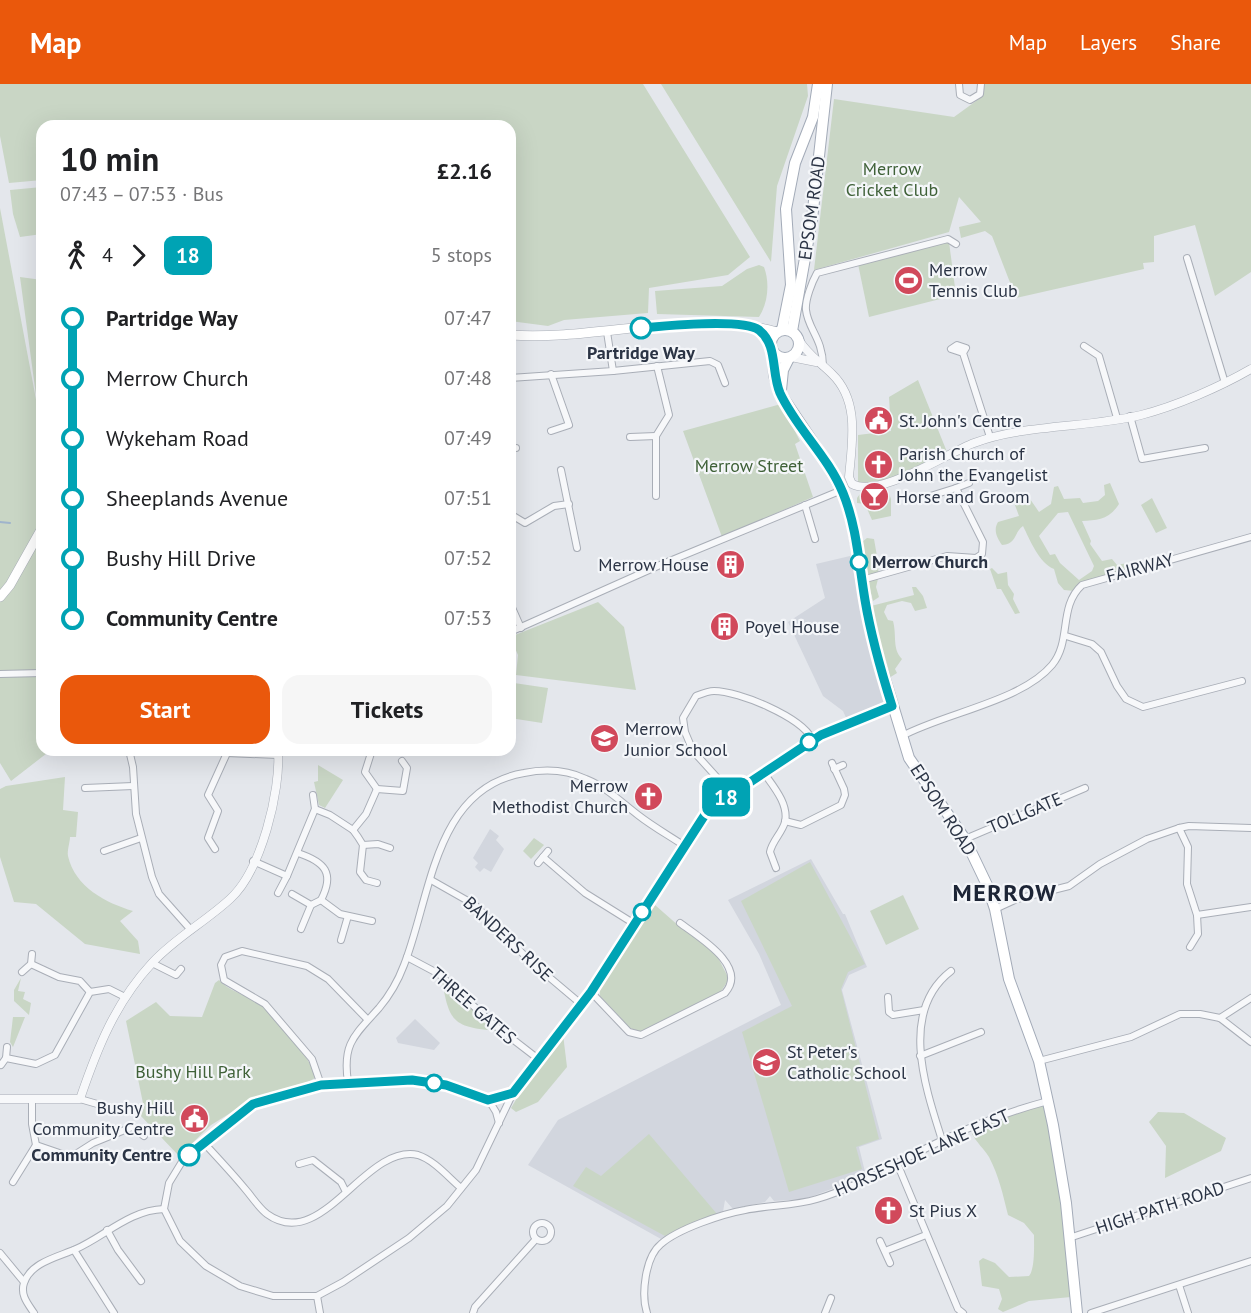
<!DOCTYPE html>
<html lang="en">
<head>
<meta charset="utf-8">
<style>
  :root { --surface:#fff; --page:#f6f6f6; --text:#202124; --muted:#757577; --accent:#ea580c }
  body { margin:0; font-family:"PT Sans",sans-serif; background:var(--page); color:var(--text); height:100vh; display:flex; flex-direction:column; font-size:22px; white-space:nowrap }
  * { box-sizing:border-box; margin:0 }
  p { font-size:20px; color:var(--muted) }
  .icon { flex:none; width:33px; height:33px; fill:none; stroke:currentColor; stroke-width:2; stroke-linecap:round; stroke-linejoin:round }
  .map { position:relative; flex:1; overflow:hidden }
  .panel { position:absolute; left:36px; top:36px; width:480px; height:636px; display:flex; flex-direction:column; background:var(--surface); border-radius:18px; box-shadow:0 6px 24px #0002 }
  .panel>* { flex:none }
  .badge { padding:0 12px; border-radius:9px; font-size:21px; line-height:39px }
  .map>.badge { position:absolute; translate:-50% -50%; box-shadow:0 0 0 3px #fff }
  .legs { display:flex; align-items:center; gap:9px; height:66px; padding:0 24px; font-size:20px }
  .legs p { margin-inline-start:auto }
  .overview { display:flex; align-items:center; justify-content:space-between; height:102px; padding:0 24px }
  h1 { font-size:33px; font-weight:800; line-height:45px }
  .button { display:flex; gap:12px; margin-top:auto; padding:12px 24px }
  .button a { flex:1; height:69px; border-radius:18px; background:var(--accent); color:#fff; font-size:24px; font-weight:800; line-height:69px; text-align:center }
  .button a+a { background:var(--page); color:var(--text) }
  ul { padding:0 24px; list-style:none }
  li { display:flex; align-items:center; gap:21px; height:60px; font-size:22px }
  li i { display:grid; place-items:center; width:9px; height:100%; margin:0 8px; background:currentColor }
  li i::after { content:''; width:15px; height:15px; margin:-8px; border:4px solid; border-radius:50%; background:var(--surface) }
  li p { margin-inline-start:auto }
  li:first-child i { background:linear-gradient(#0000 50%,currentColor 0) }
  li:last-child i { background:linear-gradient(currentColor 50%,#0000 0) }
  header { display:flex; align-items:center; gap:36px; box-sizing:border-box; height:84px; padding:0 30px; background:var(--accent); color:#fff }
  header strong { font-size:28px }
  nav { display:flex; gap:33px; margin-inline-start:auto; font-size:21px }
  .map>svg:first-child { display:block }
  .built { fill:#d2d6de }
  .green { fill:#c9d6c5; fill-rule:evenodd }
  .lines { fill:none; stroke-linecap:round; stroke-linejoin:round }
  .stream { stroke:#9fb4cc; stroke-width:2 }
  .minor-casing { stroke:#a9aeb7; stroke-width:8 }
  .tertiary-casing { stroke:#a9aeb7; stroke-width:9 }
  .secondary-casing { stroke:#a9aeb7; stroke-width:10 }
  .primary-casing { stroke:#a3abb8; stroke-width:12 }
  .minor { stroke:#f7f8fa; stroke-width:6 }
  .tertiary { stroke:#f7f8fa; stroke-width:8 }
  .secondary { stroke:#fff; stroke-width:9 }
  .primary { stroke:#fff; stroke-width:10 }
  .line-1-casing { stroke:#fff; stroke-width:14 }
  .line-1 { stroke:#00a3b4; stroke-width:9 }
  .stop-1-dot { fill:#fff; stroke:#00a3b4; stroke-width:3 }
  .labels { text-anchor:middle; stroke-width:4.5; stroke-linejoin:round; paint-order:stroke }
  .park-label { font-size:18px; fill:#3f6138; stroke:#f4f6f9 }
  .street-label { font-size:18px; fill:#2b3445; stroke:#f4f6f9 }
  .poi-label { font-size:18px; fill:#2b3445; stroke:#f4f6f9; text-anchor:start }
  .stop-label { font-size:18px; font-weight:bold; fill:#2b3445; stroke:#f4f6f9 }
  .district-label { font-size:24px; font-weight:bold; letter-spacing:1.5px; fill:#1d2536; stroke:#f4f6f9 }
</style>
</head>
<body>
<header>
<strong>Map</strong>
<nav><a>Map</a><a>Layers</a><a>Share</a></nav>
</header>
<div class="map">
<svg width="1251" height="1229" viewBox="0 0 1251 1229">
  <rect width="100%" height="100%" fill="#e4e7ec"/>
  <g class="built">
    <path d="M850,472L869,559L893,622L848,638L843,627L823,612L788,538L825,514L816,480Z"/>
    <path d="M490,745L499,752L496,756L504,765L491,788L484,784L480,788L475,783L478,779L473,774Z"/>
    <path d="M811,775L843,830H845L867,883L849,891L842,906L882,1055L859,1063L866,1092L805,1115L774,1117L770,1112L765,1118L733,1125L725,1116L723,1128L661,1155L528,1081L558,1036L781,921L759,870L728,816Z"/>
    <path d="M415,935L440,959L434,966L398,959L396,954Z"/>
  </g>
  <g class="green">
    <path d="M0,0H643L750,173L728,191L649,204L648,229L564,236L548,242L510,237V42H42V96L9,99L0,52Z"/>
    <path d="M661,0H807L808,12L777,102L771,178Z"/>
    <path d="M984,0H1251V188L1215,212L1195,141L1154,152V178L1143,179L1144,185L1016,214L992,152L985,147L961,154L959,143L981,138L959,113L949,148L814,186L834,15L954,33L983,12Z"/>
    <path d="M42,103V150L20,153L13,130L10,106Z"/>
    <path d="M0,124L38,326L20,193L42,196V666H51L11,697L0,679Z"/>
    <path d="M949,158L956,211L869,233L858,180Z"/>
    <path d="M759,181L764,183C770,199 768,219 759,233L657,230L655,207L722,202L747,185Z"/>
    <path d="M918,296L947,368L885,397L858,399V351L891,347L889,313Z"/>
    <path d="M781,320L800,357L795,360L813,413L722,453L683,347Z"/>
    <path d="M1110,399L1119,420C1109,436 1097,436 1082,437L1091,457L1090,460L1102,477L1112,475L1117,481L1137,477L1138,482L1096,494L1074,507L1064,506L1058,499L1054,485C1039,479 1030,456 1023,442C1014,448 1017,460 1002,461C997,454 993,446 998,438L1019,432L1012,413L1014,408L1022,416L1030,415L1039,428L1051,420L1054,403L1058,402L1064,415L1080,414L1083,419L1098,417L1105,411L1104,401ZM1068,428L1094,482L1092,487L1079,496L1060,479L1055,470L1050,471L1039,452L1058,429Z"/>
    <path d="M887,404L891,415V432L872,436L865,420L857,419V414L862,407Z"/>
    <path d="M1152,414L1167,444L1156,449L1141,421Z"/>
    <path d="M867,454L874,455C877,473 881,488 876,503L879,513L873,517L861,469L862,458Z"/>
    <path d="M992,484L998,490L1007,488L1008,501L1014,510L1013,515L1020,529L1015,530L1001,505H997L990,485Z"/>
    <path d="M912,503H916L923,512L927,524L915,527L911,519L902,517L887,521L884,528L888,536L893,537C897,552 892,565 902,575L895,585L897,589L889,594L871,522L914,511Z"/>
    <path d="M598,518L624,543L636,606L516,591L518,571L510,553Z"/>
    <path d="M514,599L548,604L542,639L510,634Z"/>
    <path d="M318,681L343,696L325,724L319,721L314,698L318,697Z"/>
    <path d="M65,693L63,726L78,728L76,753H70C70,758 67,766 68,772C75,803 106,819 133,827L120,837L138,857L140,870L85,860L36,820L14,818L0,773V705L6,702Z"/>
    <path d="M534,754L544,761L531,775L523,767Z"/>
    <path d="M810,778L865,880L848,888L841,905L879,1055L856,1063L862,1085L789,1108L742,948L792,922L741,817Z"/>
    <path d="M903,811L919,845L886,861L870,827Z"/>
    <path d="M655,821L680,843L713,864L729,895L720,909L640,948L630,944L600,912V903Z"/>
    <path d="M21,894L18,907L25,908L23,915L31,919L29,931L14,917V906Z"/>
    <path d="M219,896C231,909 249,911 263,923C277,935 314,976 315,994L308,998L253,1015L211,1041L179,1072L140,1031L144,1024L126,937L156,918L170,932L202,933L215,899Z"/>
    <path d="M442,896L496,947C452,943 449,937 442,896Z"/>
    <path d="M13,933H25L13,963L10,958Z"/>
    <path d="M563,950L567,983L538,1018L516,1028L511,1024L535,984Z"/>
    <path d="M1045,1018L1060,1110L1071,1213L1029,1217L1003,1228L998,1225L1002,1215L999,1205L982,1202L979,1177L983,1174L995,1179L1009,1193L1029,1192C1035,1185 1034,1162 1034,1151L1024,1139L1008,1131C1003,1111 999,1092 989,1073C984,1065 977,1059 972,1050L974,1042Z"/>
    <path d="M1158,1028L1184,1029L1226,1054L1221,1067L1165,1094L1166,1062L1149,1038Z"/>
    <path d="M649,1050L717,1130L665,1152L573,1102L586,1083L601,1092Z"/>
  </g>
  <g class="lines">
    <path class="stream" d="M0,438L10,439"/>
    <defs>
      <g id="minor">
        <path d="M959,0L960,11L970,16L980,10L981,0"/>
        <path d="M1187,174L1225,299"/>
        <path d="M1084,262L1099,272L1117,334"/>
        <path d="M963,269L966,264L957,261L951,265L963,269L990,353"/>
        <path d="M823,282C823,255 808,245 806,226C805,216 812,198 817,189L948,155L956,160"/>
        <path d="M613,287L710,277L718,281L725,299"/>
        <path d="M551,290L569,341L551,347"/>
        <path d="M510,294L613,287L607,248"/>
        <path d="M1130,332L1142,375L1205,364"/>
        <path d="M630,353L656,352"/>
        <path d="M510,364H516"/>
        <path d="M561,386L577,464"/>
        <path d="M956,404L969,399"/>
        <path d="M656,412V352L669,331L657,282"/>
        <path d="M805,421L815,455"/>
        <path d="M510,430L525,439L554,422L569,420"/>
        <path d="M862,496L947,472L976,474L982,470L983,458L956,404L924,414"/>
        <path d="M510,519L521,544"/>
        <path d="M510,548L660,481L842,406"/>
        <path d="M1066,552L1092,560L1101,568L1117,602L1126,615L1143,623L1242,597"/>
        <path d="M0,590L42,589"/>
        <path d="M902,652C945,629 1022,617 1052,581C1072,557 1058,523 1082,501L1251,453"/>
        <path d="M129,666L133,683L136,730L152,793L159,810L191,846"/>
        <path d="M372,666L365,688L377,705"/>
        <path d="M226,667L227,669L278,671"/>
        <path d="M834,685L843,681"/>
        <path d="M764,689C773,702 789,720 785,738C782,749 772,757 770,768L776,784"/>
        <path d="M85,704L133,702"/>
        <path d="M732,710L693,667L685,648L683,634L696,612C701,610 708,607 714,607C739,607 801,633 812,655"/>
        <path d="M313,711L315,725"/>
        <path d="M315,725L330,731L353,746L358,753L363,761L360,788L366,796L377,799"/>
        <path d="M785,737L801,741L841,721L845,711L844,705L832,679"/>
        <path d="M1179,744L1188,763L1187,800L1197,831L1198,850L1190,863"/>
        <path d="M353,746L366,730L377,705L403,707L407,684L402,677"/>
        <path d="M965,755L1085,704"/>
        <path d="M363,761L378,760L390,764"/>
        <path d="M215,765L208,754L218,727L208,711L227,669"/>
        <path d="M104,767L141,754"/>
        <path d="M298,769C325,778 335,789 321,816L340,830L372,837"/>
        <path d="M543,773L585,809L633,839"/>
        <path d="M253,777L287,792L315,725"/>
        <path d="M538,779L548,767"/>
        <path d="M431,796L475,821L530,877L581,920"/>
        <path d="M278,809L287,792"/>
        <path d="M292,810L311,821L321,816"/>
        <path d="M995,825L1017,815L1069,802L1100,780L1147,755L1179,744L1189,742L1251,744"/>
        <path d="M1197,831L1251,823"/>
        <path d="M301,845L311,821"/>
        <path d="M341,856L348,832"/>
        <path d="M407,873L439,890L493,940L537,974"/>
        <path d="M152,879L176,891L181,885"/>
        <path d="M31,880L59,893L80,897L90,908"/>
        <path d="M22,888L31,880L32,870"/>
        <path d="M591,908L629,948L641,951L725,909C749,882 697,852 680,839"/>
        <path d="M888,913L889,928L893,931L924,926"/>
        <path d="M1220,934L1251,914"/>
        <path d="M920,972L981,948"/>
        <path d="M6,974L7,963"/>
        <path d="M1039,977L1131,953L1180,930H1200L1220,934L1251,958"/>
        <path d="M1,981L6,974L36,980L55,971L90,908L109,905L125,913"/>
        <path d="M348,998C342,959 355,951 379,924C390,911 398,897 404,881C431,813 434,704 524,689C544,685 567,686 586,695C606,703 621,718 638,731C652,742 668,751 683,761"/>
        <path d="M321,1001L312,975L265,920L224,896L221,881L225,873L242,867L307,882L328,895L367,935"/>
        <path d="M513,1009L488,1015L446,1001L412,996H383L321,1001L253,1020L183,1076L169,1099L164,1125L180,1157L206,1182L240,1202L273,1212H317L343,1198L409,1154L447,1122L476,1086L513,1009L591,908L708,726L821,651L893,622"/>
        <path d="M80,1015L111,1024"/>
        <path d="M488,1015L496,1028L499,1039"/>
        <path d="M32,1017V1040L36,1061"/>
        <path d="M942,1056C925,1003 899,927 951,887"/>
        <path d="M203,1058C218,1074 232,1089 246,1106C252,1113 259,1124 267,1130C322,1170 365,1059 418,1071C434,1076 449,1094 461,1104"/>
        <path d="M36,1061L71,1073L93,1059L132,1043L144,1052"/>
        <path d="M897,1079L958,1225L963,1229"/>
        <path d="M299,1080L313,1076L341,1098L346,1108"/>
        <path d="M13,1098L36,1061"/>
        <circle cx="542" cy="1148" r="9"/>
        <path d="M107,1146L118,1166L141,1197"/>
        <path d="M1069,1154L1251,1094"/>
        <path d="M880,1157L890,1179"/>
        <path d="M74,1166L114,1229"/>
        <path d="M885,1167L926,1151"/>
        <path d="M0,1169L24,1198"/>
        <path d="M1179,1201L1188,1229"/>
        <path d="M317,1212L320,1229"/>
        <path d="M34,1229C28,1220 20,1211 24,1199C31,1178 58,1173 76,1165C105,1152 130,1126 164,1125"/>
        <path d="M473,1229L475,1223L536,1155"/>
        <path d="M647,1229C641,1211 645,1173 661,1160C678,1145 722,1130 745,1126C769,1121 794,1122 817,1115C861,1102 900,1076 941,1057C975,1040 1011,1027 1048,1017"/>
        <path d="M825,1229L831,1214"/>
        <path d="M1091,1229L1251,1177"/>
      </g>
      <g id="tertiary">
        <path d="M799,256C808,271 820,278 832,290C860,317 852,358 849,393L852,400C879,415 947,369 974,359C1024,340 1089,344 1141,331C1176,322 1220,303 1251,285"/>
        <path d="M791,273L816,278"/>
        <path d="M0,1015H80C97,965 115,919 152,879C175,854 205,838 230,815C261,787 281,707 278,666"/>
      </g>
      <g id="secondary">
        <path d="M758,245L771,263"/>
        <path d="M510,251C598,257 690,224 777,248"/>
        <path d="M0,513L10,501L42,444"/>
      </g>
      <g id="primary">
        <circle cx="785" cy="260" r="14"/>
        <path d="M782,246L791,201L786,125L795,79L813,33L818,0"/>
        <path d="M792,247L812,135L827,0"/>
        <path d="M773,268L774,291L780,309L825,376L844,411L853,442L871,549L909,674L965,755L987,801L995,825L1009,895L1039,977L1053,1041L1066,1119L1077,1229"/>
        <path d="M781,306L783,286L789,274"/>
      </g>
    </defs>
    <use href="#minor" class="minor-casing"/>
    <use href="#tertiary" class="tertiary-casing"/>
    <use href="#secondary" class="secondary-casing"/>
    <use href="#primary" class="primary-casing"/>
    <use href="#minor" class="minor"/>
    <use href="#tertiary" class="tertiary"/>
    <use href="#secondary" class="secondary"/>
    <use href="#primary" class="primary"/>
  </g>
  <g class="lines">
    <defs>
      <path id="line-1" d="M189,1071L253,1020L321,1001L412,996L446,1001L488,1016L513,1009L591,908L708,726L821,651L892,622C881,587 871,552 865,516C859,481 857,443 843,409C828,372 796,344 780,309C771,288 778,261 759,246C742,234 663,242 641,244"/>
    </defs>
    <use href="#line-1" class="line-1-casing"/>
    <use href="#line-1" class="line-1"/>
  </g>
  <defs>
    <symbol id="stadium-disc" viewBox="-11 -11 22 22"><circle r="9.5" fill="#d1495b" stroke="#f4f6f9"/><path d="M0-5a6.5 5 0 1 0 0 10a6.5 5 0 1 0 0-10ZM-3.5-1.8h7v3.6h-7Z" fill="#fff"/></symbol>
    <symbol id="civic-disc" viewBox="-11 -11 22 22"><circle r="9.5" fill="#d1495b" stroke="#f4f6f9"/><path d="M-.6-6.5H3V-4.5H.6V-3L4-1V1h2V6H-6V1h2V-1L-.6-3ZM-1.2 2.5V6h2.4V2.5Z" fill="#fff"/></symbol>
    <symbol id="church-disc" viewBox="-11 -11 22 22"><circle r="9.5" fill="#d1495b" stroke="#f4f6f9"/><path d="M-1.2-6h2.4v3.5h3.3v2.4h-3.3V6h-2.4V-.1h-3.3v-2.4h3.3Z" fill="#fff"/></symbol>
    <symbol id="bar-disc" viewBox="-11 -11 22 22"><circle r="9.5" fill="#d1495b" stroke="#f4f6f9"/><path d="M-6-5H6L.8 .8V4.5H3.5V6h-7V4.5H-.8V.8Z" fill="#fff"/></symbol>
    <symbol id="building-disc" viewBox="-11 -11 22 22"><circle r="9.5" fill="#d1495b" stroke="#f4f6f9"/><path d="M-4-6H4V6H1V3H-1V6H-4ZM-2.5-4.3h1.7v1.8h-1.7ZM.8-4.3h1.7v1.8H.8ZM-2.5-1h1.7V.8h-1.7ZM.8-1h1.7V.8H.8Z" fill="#fff"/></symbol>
    <symbol id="school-disc" viewBox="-11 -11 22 22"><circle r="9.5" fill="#d1495b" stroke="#f4f6f9"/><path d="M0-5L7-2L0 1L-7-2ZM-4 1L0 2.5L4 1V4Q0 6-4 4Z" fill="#fff"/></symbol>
  </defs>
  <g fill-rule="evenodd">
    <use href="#stadium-disc" x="892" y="180" width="33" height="33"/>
    <use href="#civic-disc" x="862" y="320" width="33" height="33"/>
    <use href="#church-disc" x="862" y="364" width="33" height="33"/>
    <use href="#bar-disc" x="858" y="396" width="33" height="33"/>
    <use href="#building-disc" x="714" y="464" width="33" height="33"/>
    <use href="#building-disc" x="708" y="526" width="33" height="33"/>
    <use href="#school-disc" x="588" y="638" width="33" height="33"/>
    <use href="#church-disc" x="632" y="696" width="33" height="33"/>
    <use href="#school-disc" x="750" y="962" width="33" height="33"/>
    <use href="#civic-disc" x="178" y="1018" width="33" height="33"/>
    <use href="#church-disc" x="872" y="1110" width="33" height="33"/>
  </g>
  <g class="stop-1-dot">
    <circle cx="641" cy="244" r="10"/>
    <circle cx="859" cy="478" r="8"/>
    <circle cx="809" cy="658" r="8"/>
    <circle cx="642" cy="828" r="8"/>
    <circle cx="434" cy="999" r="8"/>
    <circle cx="189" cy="1071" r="10"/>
  </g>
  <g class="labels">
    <g class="park-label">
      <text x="892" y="91">Merrow<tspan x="892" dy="21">Cricket Club</tspan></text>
      <text x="749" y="388">Merrow Street</text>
      <text x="193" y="994">Bushy Hill Park</text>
    </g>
    <g class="street-label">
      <text transform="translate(812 124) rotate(-82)" y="6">EPSOM ROAD</text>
      <text transform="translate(1140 484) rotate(-15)" y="6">FAIRWAY</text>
      <text transform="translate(943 726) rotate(57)" y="6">EPSOM ROAD</text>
      <text transform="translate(1025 729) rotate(-23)" y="6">TOLLGATE</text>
      <text transform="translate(508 855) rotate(43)" y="6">BANDERS RISE</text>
      <text transform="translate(473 922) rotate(41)" y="6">THREE GATES</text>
      <text transform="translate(922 1069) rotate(-24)" y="6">HORSESHOE LANE EAST</text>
      <text transform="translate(1160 1124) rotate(-18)" y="6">HIGH PATH ROAD</text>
    </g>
    <g class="poi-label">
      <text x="929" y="192">Merrow<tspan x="929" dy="21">Tennis Club</tspan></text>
      <text x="899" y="343">St. John's Centre</text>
      <text x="899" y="376">Parish Church of<tspan x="899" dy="21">John the Evangelist</tspan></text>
      <text x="896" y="419">Horse and Groom</text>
      <text x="709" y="487" text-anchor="end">Merrow House</text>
      <text x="745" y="549">Poyel House</text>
      <text x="625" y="651">Merrow<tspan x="625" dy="21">Junior School</tspan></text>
      <text x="628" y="708" text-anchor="end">Merrow<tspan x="628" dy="21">Methodist Church</tspan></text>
      <text x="787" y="974">St Peter's<tspan x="787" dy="21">Catholic School</tspan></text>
      <text x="174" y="1030" text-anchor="end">Bushy Hill<tspan x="174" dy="21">Community Centre</tspan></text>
      <text x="909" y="1133">St Pius X</text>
    </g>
    <g class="stop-label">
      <text x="641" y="275">Partridge Way</text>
      <text x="872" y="484" text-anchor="start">Merrow Church</text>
      <text x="172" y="1077" text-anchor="end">Community Centre</text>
    </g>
    <g class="district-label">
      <text x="1005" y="817">MERROW</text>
    </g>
  </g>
</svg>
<b class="badge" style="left:726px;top:713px;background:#00a3b4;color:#fff">18</b>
<section class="panel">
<div class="overview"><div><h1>10 min</h1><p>07:43 – 07:53 · Bus</p></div><b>£2.16</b></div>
<div class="legs"><svg class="icon" aria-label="walk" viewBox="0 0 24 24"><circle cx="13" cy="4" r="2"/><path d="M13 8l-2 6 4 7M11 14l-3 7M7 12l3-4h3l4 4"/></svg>4<svg class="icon" aria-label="forward" viewBox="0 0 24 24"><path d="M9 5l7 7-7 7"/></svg><b class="badge" style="background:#00a3b4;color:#fff">18</b><p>5 stops</p></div>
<ul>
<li><i style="color:#00a3b4"></i><b>Partridge Way</b><p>07:47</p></li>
<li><i style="color:#00a3b4"></i><span>Merrow Church</span><p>07:48</p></li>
<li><i style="color:#00a3b4"></i><span>Wykeham Road</span><p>07:49</p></li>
<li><i style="color:#00a3b4"></i><span>Sheeplands Avenue</span><p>07:51</p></li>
<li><i style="color:#00a3b4"></i><span>Bushy Hill Drive</span><p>07:52</p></li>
<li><i style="color:#00a3b4"></i><b>Community Centre</b><p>07:53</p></li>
</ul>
<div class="button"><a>Start</a><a>Tickets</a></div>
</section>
</div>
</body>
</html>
